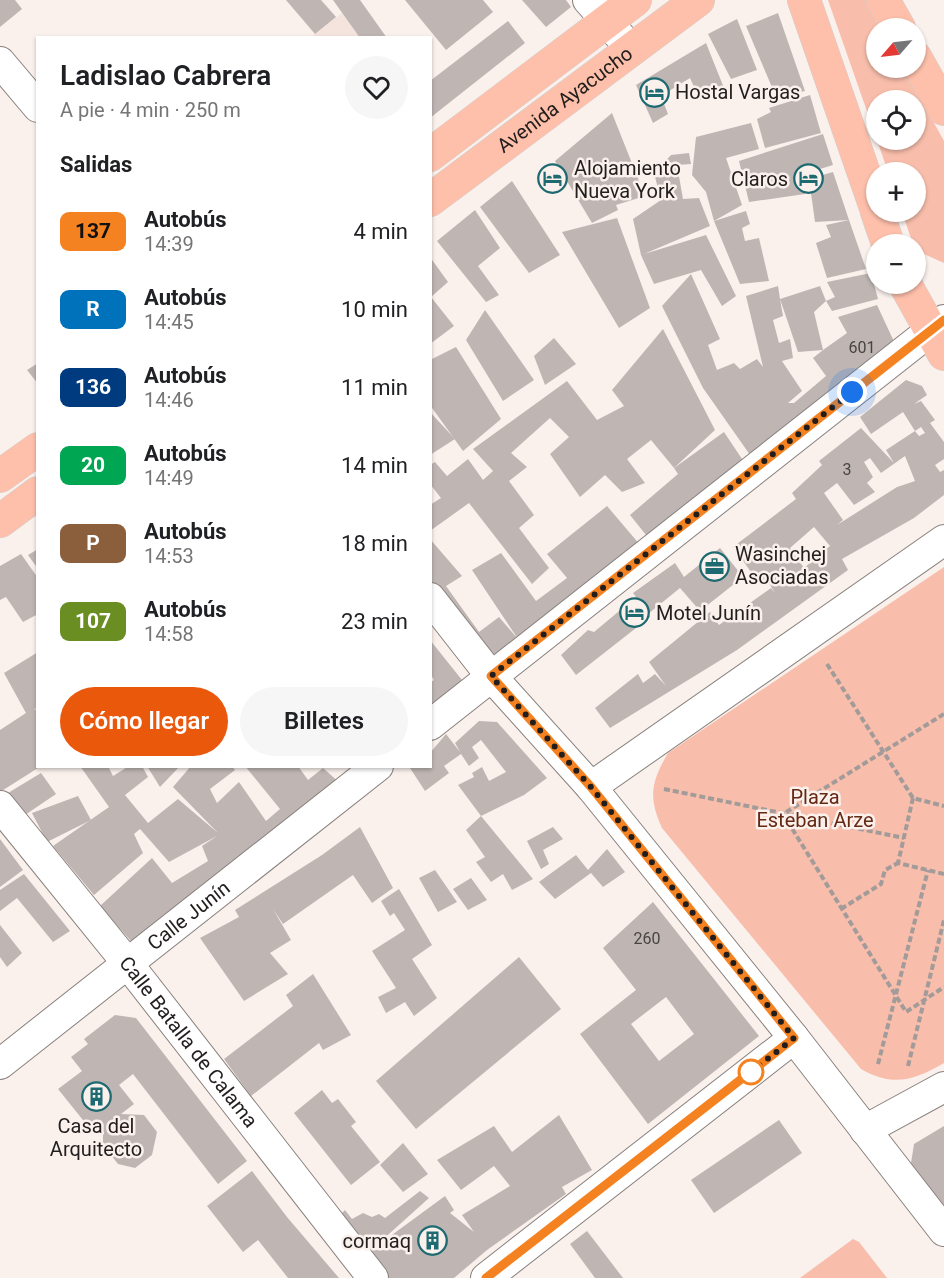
<!DOCTYPE html>
<html lang="es">
<head>
<meta charset="utf-8">
<style>
  :root { --surface:#fff; --page:#f6f6f6; --text:#202124; --muted:#757577; --accent:#ea580c }
  body { margin:0; font-family:Roboto,sans-serif; background:var(--page); color:var(--text); height:100vh; display:flex; flex-direction:column; font-size:22px; white-space:nowrap }
  * { box-sizing:border-box; margin:0 }
  p { font-size:20px; color:var(--muted) }
  .icon { flex:none; width:33px; height:33px; fill:none; stroke:currentColor; stroke-width:2; stroke-linecap:round; stroke-linejoin:round }
  .map { position:relative; flex:1; overflow:hidden }
  .details { position:absolute; left:36px; top:36px; width:396px; height:732px; display:flex; flex-direction:column; background:var(--surface); border-radius:0px; box-shadow:0 2px 4px #0004 }
  .details>* { flex:none }
  .badge { padding:0 12px; border-radius:9px; font-size:21px; line-height:39px }
  .needle { width:39px; rotate:242deg }
  .tools { position:absolute; left:866px; top:18px; display:grid; gap:12px }
  .tools a { display:grid; place-items:center; width:60px; height:60px; border-radius:50%; background:var(--surface); box-shadow:0 2px 4px #0004; font-size:30px }
  .you { position:absolute; width:30px; height:30px; margin:-15px; border:4px solid #fff; border-radius:50%; background:#1a73e8; box-shadow:0 0 0 9px #1a73e833 }
  .map>.badge { position:absolute; translate:-50% -50%; box-shadow:0 0 0 3px #fff }
  h2 { padding:0 24px; font-size:22px; line-height:54px }
  .round { display:grid; place-items:center; flex:none; width:63px; height:63px; border-radius:32px; background:var(--page) }
  .headline { display:flex; align-items:center; justify-content:space-between; height:102px; padding:0 24px }
  h1 { font-size:28px; font-weight:600; line-height:45px }
  .cta { display:flex; gap:12px; margin-top:auto; padding:12px 24px }
  .cta a { flex:1; height:69px; border-radius:36px; background:var(--accent); color:#fff; font-size:24px; font-weight:600; line-height:69px; text-align:center }
  .cta a+a { background:var(--page); color:var(--text) }
  ul { padding:0; list-style:none }
  li { display:flex; align-items:center; gap:18px; height:78px; padding:0 24px }
  li div { flex:1 }
  li b { display:block; font-size:22px }
  li em { font-style:normal }
  li .badge { min-width:66px; font-weight:700; text-align:center }
  .map>svg:first-child { display:block }
  .built { fill:#f5e3dd }
  .green { fill:#f8beab }
  .building { fill:#bfb6b3; fill-rule:evenodd }
  .lines { fill:none; stroke-linecap:round; stroke-linejoin:round }
  .street-casing { stroke:#88807d; stroke-width:32 }
  .primary-casing { stroke:#cececd; stroke-width:34 }
  .path { stroke:#a29b99; stroke-width:4; stroke-dasharray:6 3; stroke-linecap:butt }
  .street { stroke:#fff; stroke-width:30 }
  .primary { stroke:#fec0ab; stroke-width:33 }
  .line-casing { stroke:#fff; stroke-width:14 }
  .line { stroke:#f58220; stroke-width:9 }
  .walk { stroke:#211e1d; stroke-width:6; stroke-dasharray:0 10.8 }
  .stop-dot { fill:#fff; stroke:#f58220; stroke-width:3 }
  .labels { text-anchor:middle; stroke-width:5; stroke-linejoin:round; paint-order:stroke }
  .number-label { font-size:16px; fill:#484442 }
  .poi-label { font-size:20px; fill:#211e1d; stroke:#faf1ed; text-anchor:start }
  .street-label { font-size:20px; fill:#211e1d; stroke:#faf1ed }
  .park-label { font-size:20px; fill:#642813; stroke:#faf1ed }
</style>
</head>
<body>
<div class="map">
<svg width="944" height="1278" viewBox="0 0 944 1278">
  <rect width="100%" height="100%" fill="#faf1ed"/>
  <path class="built" d="M342,13L360,38H310L315,34Z"/>
  <g class="green">
    <path d="M828,0H867L882,28H876V68H904L944,141V263L915,250L902,212H915V172H888L877,140H915V100H876V137Z"/>
    <path d="M944,567V1063C913,1081 893,1087 861,1069L662,828C648,797 651,782 668,753Z"/>
    <path d="M853,1239L859,1242L887,1278H800Z"/>
  </g>
  <g class="building">
    <path d="M0,0H15L22,9L0,27Z"/>
    <path d="M286,0H321L336,17L315,34Z"/>
    <path d="M333,0H360L387,38H360Z"/>
    <path d="M405,0H483L493,12L446,50Z"/>
    <path d="M522,0H566L571,7L546,27Z"/>
    <path d="M778,13L805,91L777,99L746,26Z"/>
    <path d="M737,19L757,70L731,79L708,34Z"/>
    <path d="M508,21L525,43L430,118V81Z"/>
    <path d="M706,43L726,93L700,100L690,78L661,96L668,114L653,123L636,85Z"/>
    <path d="M810,95L821,133L765,148L757,119L771,112L769,108Z"/>
    <path d="M612,113L645,196L616,205L618,210L592,223L555,161Z"/>
    <path d="M751,123L759,149L726,158L742,205L714,221L706,192L692,175L696,137Z"/>
    <path d="M823,134L833,165L807,173L809,179L805,194L749,202L739,161Z"/>
    <path d="M689,153L691,164L677,165L683,199L699,198L710,226L644,254L706,235L736,296L722,306L701,270L654,284L641,255L633,219L661,200L654,173L671,155Z"/>
    <path d="M833,172L849,220L815,222L809,179Z"/>
    <path d="M512,181L560,255L529,273L480,207Z"/>
    <path d="M475,210L500,248L478,266L499,295L486,302L437,241Z"/>
    <path d="M746,211L750,224L742,228L745,241L759,238L769,281L740,284L714,221Z"/>
    <path d="M617,218L650,308L619,328L562,232Z"/>
    <path d="M849,220L866,269L827,278L816,243L831,237L826,225Z"/>
    <path d="M430,257L448,282L431,297L454,326L430,344Z"/>
    <path d="M871,273L878,299L832,311L826,301L814,312L823,350L847,333L838,317L877,305L897,348L755,462L703,388L662,306L691,274L720,339L708,345L717,370L734,363L740,369L757,359L763,367L746,296L778,286L780,299L783,316L773,320L779,343L790,339L793,358L782,361L802,391L788,403H794L826,376L813,358L823,350L798,352L780,299L820,286L826,301L835,297L827,282Z"/>
    <path d="M485,310L534,380L503,401L466,340Z"/>
    <path d="M663,329L715,430L674,468L651,440L627,459L645,483L622,492L605,475L580,497L550,454L569,437L550,418L511,453L527,467L509,481L534,515L519,528L549,568L532,584L469,503L430,531V505L441,498L430,484V465L435,462L447,476L468,459L483,480L493,471L473,449L567,381L597,420L624,406L612,390Z"/>
    <path d="M554,338L576,364L545,385L534,356Z"/>
    <path d="M456,347L501,419L463,451L430,405V360Z"/>
    <path d="M38,363V384L27,370Z"/>
    <path d="M906,380L922,386L927,395L914,404L921,401L935,420L930,423L944,442V459L935,465L940,472L944,470V495L914,518L842,559L848,570L737,650L610,728L595,708L638,674L643,683L655,674L666,686L649,662L710,612L719,625L771,588L775,593L766,578L759,583L733,547L796,499L792,493L822,465L819,461L861,428L894,463L886,450L915,431L919,436L925,433L921,427L915,431L903,412L871,434L860,417ZM905,456L915,481L897,487L837,525L843,520L824,493L837,483L854,505L875,492L867,483L873,477L864,462L870,458L881,473ZM814,527L830,546L804,568L790,548Z"/>
    <path d="M430,412L455,439L430,455Z"/>
    <path d="M724,432L748,468L654,545L630,515L678,474L674,468Z"/>
    <path d="M607,506L641,546L523,645L485,659L430,589V539L462,576L446,586L479,632L499,617L518,639L472,570L501,553L536,601L567,578L547,554Z"/>
    <path d="M720,548L743,577L700,611L680,588L648,614L650,617L576,675L561,655L588,630L594,632L636,597L633,593L675,563L684,577Z"/>
    <path d="M38,549V569L28,555Z"/>
    <path d="M21,554L38,578V614L23,622L6,597L0,600V566Z"/>
    <path d="M430,640L462,680L459,700L430,717V683L434,680L430,673Z"/>
    <path d="M38,652V708L34,709L38,711V768L0,792V730L26,713L4,673Z"/>
    <path d="M479,721L497,722L547,778L524,795L481,816L533,879L512,890L503,874L491,882L476,862L485,857L466,830L481,816L458,785L474,777L472,773L482,767L489,781L506,772L481,740L472,747L479,758L469,766L461,754L444,766L449,773L425,791L410,768L430,766V753L446,734L460,752L455,743Z"/>
    <path d="M80,766H108L113,776L129,766H142L148,777L125,795L148,823L178,799L218,833L173,787L191,766H232L235,770L210,789L217,803L239,782L266,821L280,809L245,766H298L308,780L323,768L341,784L138,949L100,906L152,858L172,883L208,861L202,846L217,836L169,862L140,829L134,834L143,853L94,895L53,846L109,807Z"/>
    <path d="M147,766H180L160,787Z"/>
    <path d="M41,773L56,794L22,817L3,796Z"/>
    <path d="M78,796L91,820L47,842L32,813Z"/>
    <path d="M360,827L393,888L372,903L353,875L283,924L273,909L291,940L270,953L288,974L244,1001L200,938L239,917L235,910L322,855Z"/>
    <path d="M553,827L563,839L543,850L549,864L541,869L527,841Z"/>
    <path d="M0,839L23,870L0,887Z"/>
    <path d="M607,849L625,872L603,887L591,873L555,899L539,882L576,855L588,870Z"/>
    <path d="M435,870L457,902L438,912L419,878Z"/>
    <path d="M24,874L70,931L53,942L17,898L0,911V890Z"/>
    <path d="M471,878L487,900L468,910L453,889Z"/>
    <path d="M399,889L432,945L412,959L437,998L414,1016L405,1002L386,1013L378,997L396,988L372,951L405,930L394,913L390,916L381,901Z"/>
    <path d="M653,902L759,1036L648,1124L580,1034L636,990L603,948ZM666,997L694,1034L659,1061L631,1024Z"/>
    <path d="M0,925L22,953L7,967L0,957Z"/>
    <path d="M519,957L561,1009L416,1129L376,1081Z"/>
    <path d="M313,974L351,1035L323,1050L319,1043L251,1096L224,1059L293,1006L286,995Z"/>
    <path d="M115,1015L136,1018L247,1161L218,1184L133,1074L119,1085L134,1104L121,1114L144,1115L157,1132L152,1155L135,1168L118,1164L103,1145V1128L95,1135L58,1089L82,1071L71,1057L88,1044L84,1039Z"/>
    <path d="M322,1090L332,1103L338,1099L356,1122L351,1126L380,1162L351,1185L294,1113Z"/>
    <path d="M559,1115L592,1170L562,1187L566,1194L487,1250L454,1278H387L335,1220L345,1210L352,1219L363,1213L372,1217L379,1214L385,1218L420,1191L429,1198L370,1251L445,1196L454,1210L450,1213L474,1232L462,1215L510,1186L494,1166L461,1190L437,1160L494,1126L512,1152Z"/>
    <path d="M779,1120L802,1153L714,1213L691,1180Z"/>
    <path d="M944,1126V1207L911,1163L914,1144Z"/>
    <path d="M403,1143L428,1174L403,1192L380,1165Z"/>
    <path d="M252,1171L287,1217L339,1278H288L258,1240L243,1252L207,1206Z"/>
    <path d="M587,1231L623,1278H595L570,1244Z"/>
  </g>
  <g class="lines">
    <defs>
      <g id="street">
        <path d="M588,0L632,50"/>
        <path d="M0,62L38,107"/>
        <path d="M430,598L491,676L591,787L794,1038L944,1231"/>
        <path d="M430,725L944,320"/>
        <path d="M591,787L944,540"/>
        <path id="s1" d="M0,806L128,964L373,1278"/>
        <path id="s2" d="M0,1064L378,766"/>
        <path d="M865,1130L944,1087"/>
        <path d="M486,1278L794,1038"/>
      </g>
      <g id="primary">
        <path d="M804,0L876,208"/>
        <path d="M883,0L899,28"/>
        <path d="M915,57L944,109"/>
        <path d="M430,155L635,0"/>
        <path id="s3" d="M430,200L698,0"/>
        <path d="M877,212L888,244"/>
        <path d="M905,284L944,354"/>
        <path d="M0,476L38,449"/>
        <path d="M0,521L38,493"/>
      </g>
    </defs>
    <use href="#street" class="street-casing"/>
    <use href="#primary" class="primary-casing"/>
    <g class="path">
      <path d="M827,664L913,798L944,806"/>
      <path d="M944,714L783,814L906,1012L944,987"/>
      <path d="M664,789L904,838"/>
      <path d="M913,798L898,863L944,874"/>
      <path d="M841,909L881,884L885,870L898,863"/>
      <path d="M878,1064L928,870"/>
      <path d="M908,1066L944,920"/>
    </g>
    <use href="#street" class="street"/>
    <use href="#primary" class="primary"/>
  </g>
  <g class="lines">
    <defs>
      <path id="line" d="M486,1278L794,1038L591,787L491,676L944,320"/>
    </defs>
    <use href="#line" class="line-casing"/>
    <use href="#line" class="line"/>
    <path class="walk" d="M751,1072L794,1038L591,787L491,676L852,392"/>
  </g>
  <defs>
    <symbol id="hotel-ring" viewBox="-11 -11 22 22"><circle r="9.5" fill="#faf1ed" stroke="#1e6a71" stroke-width="1.5"/><path d="M-6-4.5h1.5V1H6V5H4.5V3h-9V5H-6ZM-4 0a1.8 1.8 0 1 1 3.6 0ZM.5 0V-2.5h3Q6-2.5 6 0Z" fill="#1e6a71"/></symbol>
    <symbol id="office-ring" viewBox="-11 -11 22 22"><circle r="9.5" fill="#faf1ed" stroke="#1e6a71" stroke-width="1.5"/><path d="M-6-3h4V-5.5h4V-3h4V5H-6ZM-1-4.5V-3h2v-1.5ZM-6 0V1H6V0Z" fill="#1e6a71"/></symbol>
    <symbol id="building-ring" viewBox="-11 -11 22 22"><circle r="9.5" fill="#faf1ed" stroke="#1e6a71" stroke-width="1.5"/><path d="M-4-6H4V6H1V3H-1V6H-4ZM-2.5-4.3h1.7v1.8h-1.7ZM.8-4.3h1.7v1.8H.8ZM-2.5-1h1.7V.8h-1.7ZM.8-1h1.7V.8H.8Z" fill="#1e6a71"/></symbol>
  </defs>
  <g fill-rule="evenodd">
    <use href="#hotel-ring" x="638" y="76" width="33" height="33"/>
    <use href="#hotel-ring" x="536" y="162" width="33" height="33"/>
    <use href="#hotel-ring" x="792" y="162" width="33" height="33"/>
    <use href="#office-ring" x="698" y="550" width="33" height="33"/>
    <use href="#hotel-ring" x="618" y="596" width="33" height="33"/>
    <use href="#building-ring" x="80" y="1080" width="33" height="33"/>
    <use href="#building-ring" x="416" y="1224" width="33" height="33"/>
  </g>
  <circle class="stop-dot" cx="751" cy="1072" r="12"/>
  <g class="labels">
    <g class="number-label">
      <text x="862" y="353">601</text>
      <text x="847" y="475">3</text>
      <text x="647" y="944">260</text>
    </g>
    <g class="poi-label">
      <text x="675" y="99">Hostal Vargas</text>
      <text x="574" y="175">Alojamiento<tspan x="574" dy="23">Nueva York</tspan></text>
      <text x="788" y="186" text-anchor="end">Claros</text>
      <text x="735" y="561">Wasinchej<tspan x="735" dy="23">Asociadas</tspan></text>
      <text x="656" y="620">Motel Junín</text>
      <text x="96" y="1133" text-anchor="middle">Casa del<tspan x="96" dy="23">Arquitecto</tspan></text>
      <text x="411" y="1248" text-anchor="end">cormaq</text>
    </g>
    <g class="street-label">
      <text dy="7" stroke="none"><textPath href="#s3" startOffset="168">Avenida Ayacucho</textPath></text>
      <text dy="7" stroke="none"><textPath href="#s2" startOffset="240">Calle Junín</textPath></text>
      <text dy="7" stroke="none"><textPath href="#s1" startOffset="302">Calle Batalla de Calama</textPath></text>
    </g>
    <g class="park-label">
      <text x="815" y="804">Plaza<tspan x="815" dy="23">Esteban Arze</tspan></text>
    </g>
  </g>
</svg>
<div class="tools">
<a><svg class="needle" viewBox="-14 -14 28 28"><path d="M0-13l5 13h-10z" fill="#e53935"/><path d="M0 13l5-13h-10z" fill="#757577"/></svg></a>
<a><svg class="icon" aria-label="locate" viewBox="0 0 24 24"><circle cx="12" cy="12" r="6"/><path d="M12 2v4M12 18v4M2 12h4M18 12h4"/></svg></a>
<a>+</a>
<a>−</a>
</div>
<div class="you" style="left:852px;top:392px"></div>
<section class="details">
<div class="headline"><div><h1>Ladislao Cabrera</h1><p>A pie · 4 min · 250 m</p></div><a class="round"><svg class="icon" aria-label="heart" viewBox="0 0 24 24"><path d="M12 20l-8-8c-3-5 5-10 8-4 3-6 11-1 8 4z"/></svg></a></div>
<h2>Salidas</h2>
<ul>
<li><span class="badge" style="background:#f58220;color:#111">137</span><div><b>Autobús</b><p>14:39</p></div><em>4 min</em></li>
<li><span class="badge" style="background:#0072bc;color:#fff">R</span><div><b>Autobús</b><p>14:45</p></div><em>10 min</em></li>
<li><span class="badge" style="background:#003b80;color:#fff">136</span><div><b>Autobús</b><p>14:46</p></div><em>11 min</em></li>
<li><span class="badge" style="background:#00a651;color:#fff">20</span><div><b>Autobús</b><p>14:49</p></div><em>14 min</em></li>
<li><span class="badge" style="background:#8b5e3c;color:#fff">P</span><div><b>Autobús</b><p>14:53</p></div><em>18 min</em></li>
<li><span class="badge" style="background:#6b8e23;color:#fff">107</span><div><b>Autobús</b><p>14:58</p></div><em>23 min</em></li>
</ul>
<div class="cta"><a>Cómo llegar</a><a>Billetes</a></div>
</section>
</div>
</body>
</html>
